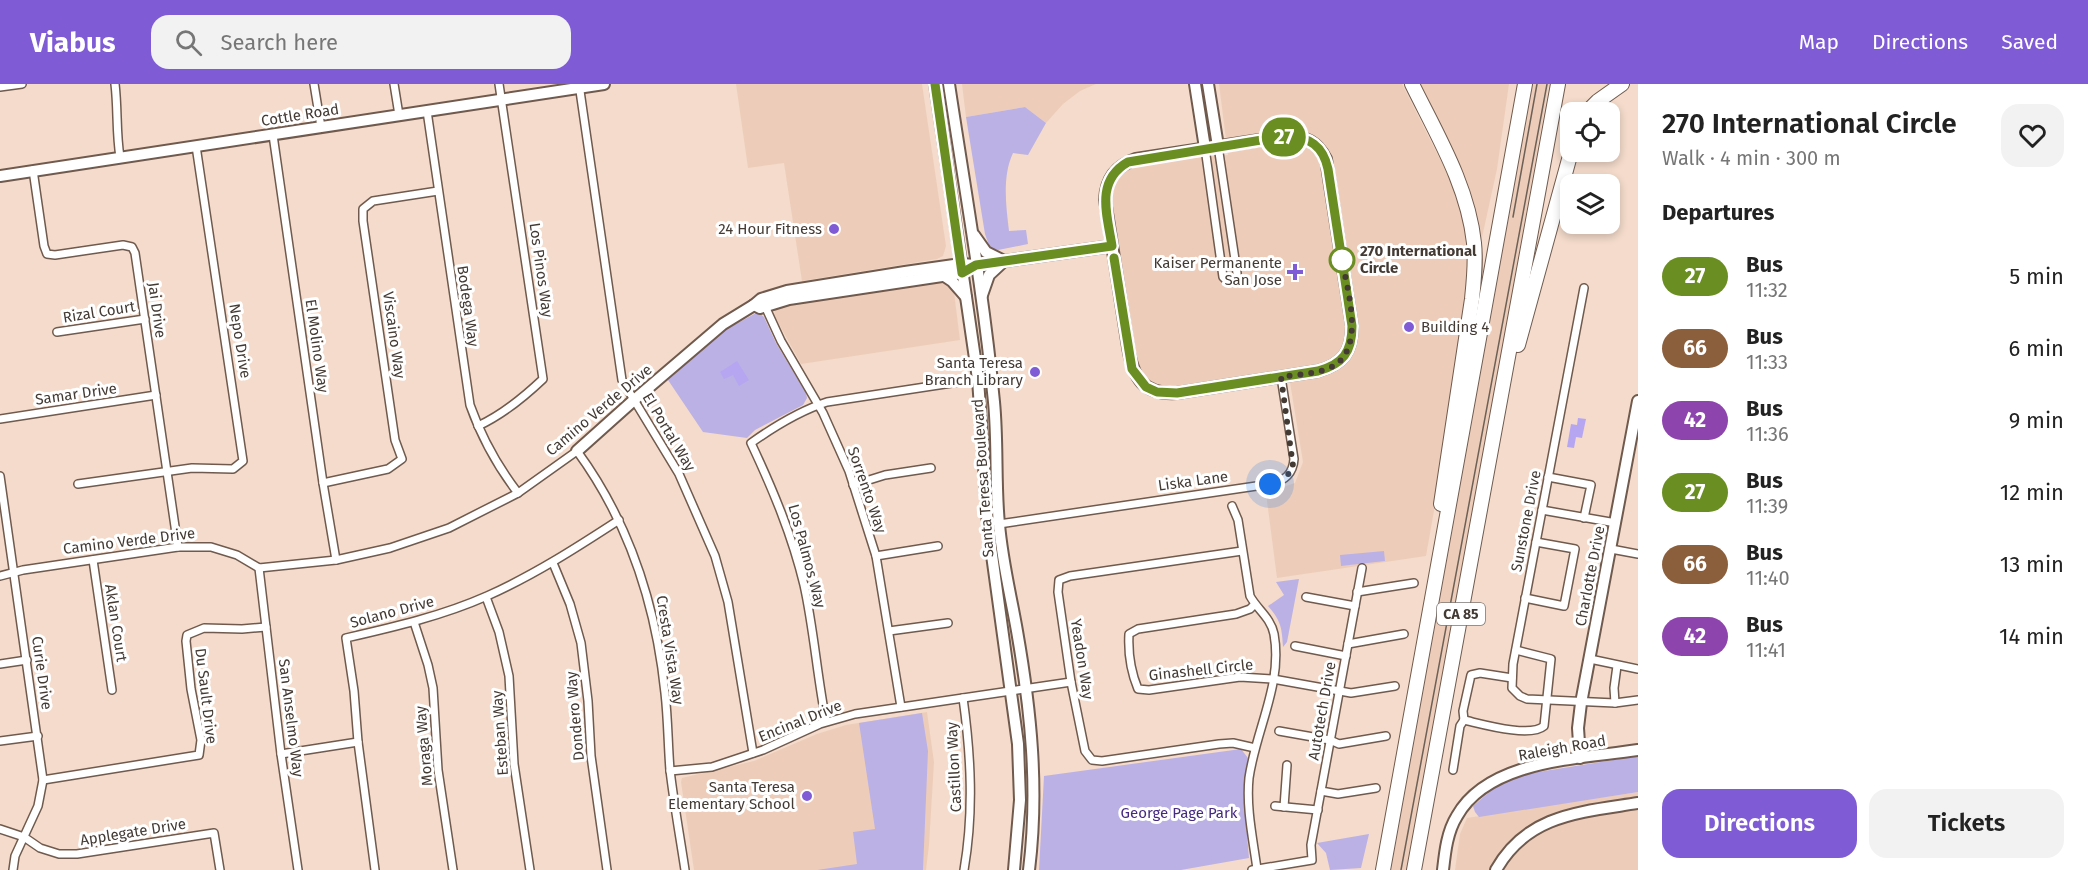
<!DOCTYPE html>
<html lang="en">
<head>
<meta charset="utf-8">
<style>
  :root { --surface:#fff; --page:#f2f2f2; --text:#222; --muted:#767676; --accent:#7f5bd5 }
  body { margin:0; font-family:"Fira Sans",sans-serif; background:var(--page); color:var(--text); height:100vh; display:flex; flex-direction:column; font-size:22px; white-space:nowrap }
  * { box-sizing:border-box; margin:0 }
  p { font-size:20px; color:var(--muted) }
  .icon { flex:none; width:33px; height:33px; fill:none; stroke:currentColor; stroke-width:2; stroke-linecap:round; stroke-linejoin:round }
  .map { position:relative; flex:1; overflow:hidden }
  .drawer { display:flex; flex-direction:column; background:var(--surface); width:450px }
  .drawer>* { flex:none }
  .badge { padding:0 12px; border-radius:20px; font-size:21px; line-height:39px }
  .controls { position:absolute; left:1560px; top:18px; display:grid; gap:12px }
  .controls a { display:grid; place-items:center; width:60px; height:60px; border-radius:12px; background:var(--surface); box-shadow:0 3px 9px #0003; font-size:30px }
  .you { position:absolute; width:30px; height:30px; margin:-15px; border:4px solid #fff; border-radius:50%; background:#1a73e8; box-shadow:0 0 0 9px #1a73e833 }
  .map>.badge { position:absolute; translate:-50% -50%; box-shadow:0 0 0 3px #fff }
  h2 { padding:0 24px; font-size:22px; line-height:54px }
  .round { display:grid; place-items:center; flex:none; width:63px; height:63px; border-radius:18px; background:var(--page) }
  .head { display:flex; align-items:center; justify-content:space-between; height:102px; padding:0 24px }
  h1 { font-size:28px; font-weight:600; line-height:45px }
  .primary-button { display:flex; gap:12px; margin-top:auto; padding:12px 24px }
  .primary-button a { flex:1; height:69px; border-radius:18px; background:var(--accent); color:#fff; font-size:24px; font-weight:600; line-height:69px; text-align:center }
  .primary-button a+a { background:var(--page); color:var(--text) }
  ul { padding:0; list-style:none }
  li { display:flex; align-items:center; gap:18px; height:72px; padding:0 24px }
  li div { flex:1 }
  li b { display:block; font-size:22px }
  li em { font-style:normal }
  li .badge { min-width:66px; font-weight:700; text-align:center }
  header { display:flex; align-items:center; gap:36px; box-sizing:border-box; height:84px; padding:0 30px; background:var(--accent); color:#fff }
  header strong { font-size:28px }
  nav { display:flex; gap:33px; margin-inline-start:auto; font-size:21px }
  .search { width:420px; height:54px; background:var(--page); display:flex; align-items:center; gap:15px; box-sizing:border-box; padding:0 21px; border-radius:18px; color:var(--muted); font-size:22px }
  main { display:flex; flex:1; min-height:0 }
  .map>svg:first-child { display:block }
  .built { fill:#edcdb9 }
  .green { fill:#bbb1e5 }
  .water { fill:#b6a6f1 }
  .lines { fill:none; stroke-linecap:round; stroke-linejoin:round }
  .street-casing { stroke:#705a4d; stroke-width:10 }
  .secondary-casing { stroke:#705a4d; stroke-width:14 }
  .highway-casing { stroke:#705a4d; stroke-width:16 }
  .street { stroke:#fff; stroke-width:7 }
  .secondary { stroke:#fff; stroke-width:10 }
  .highway { stroke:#fff; stroke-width:14 }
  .tram { stroke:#6d6057; stroke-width:1.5 }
  .line-casing { stroke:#fff; stroke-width:14 }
  .line { stroke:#6b8e23; stroke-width:9 }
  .walk { stroke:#443a34; stroke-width:6; stroke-dasharray:0 10.8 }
  .poi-dot { fill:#7f5bd5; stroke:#fff; stroke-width:2 }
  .stop-dot { fill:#fff; stroke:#6b8e23; stroke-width:3 }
  .labels { text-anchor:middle; stroke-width:6; stroke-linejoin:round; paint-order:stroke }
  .shield { fill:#fff; stroke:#7c7571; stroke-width:1.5 }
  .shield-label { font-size:14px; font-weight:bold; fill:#443a34 }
  .street-label { font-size:15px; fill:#443a34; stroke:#fff }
  .poi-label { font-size:15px; fill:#443a34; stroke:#fff; text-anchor:end }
  .stop-label { font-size:15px; font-weight:bold; fill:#443a34; stroke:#fff; text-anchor:start }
  .park-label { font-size:15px; fill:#462a80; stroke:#fff }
</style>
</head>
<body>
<header>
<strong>Viabus</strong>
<div class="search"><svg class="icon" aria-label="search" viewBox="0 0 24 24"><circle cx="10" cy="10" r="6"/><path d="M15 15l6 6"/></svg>Search here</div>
<nav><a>Map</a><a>Directions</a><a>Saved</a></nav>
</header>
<main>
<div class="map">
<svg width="1638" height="786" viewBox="0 0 1638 786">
  <rect width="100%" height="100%" fill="#f4dbcb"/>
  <g class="built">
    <path d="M736,0H922L946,162L943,172L937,175L802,197L784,79L748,84Z"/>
    <path d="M962,0H1096L1080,7L1063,20L1046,39L1025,23L966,33Z"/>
    <path d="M1219,0H1402L1449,93L1462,130L1468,172L1466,204L1443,376L1426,472L1277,494L1266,409L1295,399L1303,378L1288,286L1166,303L1151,298L1138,284L1109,106L1116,90L1135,79L1228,71Z"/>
    <path d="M1417,0H1509L1497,85L1481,158L1470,106Z"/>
    <path d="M1533,0H1549L1501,271L1406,786H1391Z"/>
    <path d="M941,198L949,201L954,208L960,256L801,280L774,231L775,226L780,220Z"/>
    <path d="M927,628L934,678L929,761L926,786H694L681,698L682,694L754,677L817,650L846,641Z"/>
    <path d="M1638,708V786H1455L1460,750L1467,734Z"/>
  </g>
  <g class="green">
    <path d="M1025,23L1046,39L1028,71L1013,69C1002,92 1006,122 1009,147L1026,146L1028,160L998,166L990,164L985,150L966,33Z"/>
    <path d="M758,228L764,233L776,259L806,309L807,314L803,321L755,346L747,354L703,348L668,296L723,247Z"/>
    <path d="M1384,467L1385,477L1341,482L1340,471Z"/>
    <path d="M1299,495L1287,558L1283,563C1282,544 1281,537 1268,522L1284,511L1276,498Z"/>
    <path d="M922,629L928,667L923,786H817L857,780L853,748L875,745L859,639Z"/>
    <path d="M1241,665L1248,674C1243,708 1246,740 1249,774L1181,786H1039L1044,692Z"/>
    <path d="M1638,672V708L1479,733L1475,728L1473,722L1494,704L1520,691Z"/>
    <path d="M1369,750L1361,784L1330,786L1326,769L1317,759Z"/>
  </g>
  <g class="water">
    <path d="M737,277L749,296L739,302L733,291L724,295L720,288Z"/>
    <path d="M1578,334L1586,335L1582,354L1576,353L1574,364L1567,363L1571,340L1577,341Z"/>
  </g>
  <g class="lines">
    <defs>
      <g id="street">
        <path d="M115,0C118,25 116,49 120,73"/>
        <path d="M314,0L321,43"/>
        <path d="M394,0L399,31"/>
        <path d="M579,0L622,296L679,390L715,472L728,518L753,669"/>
        <path d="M0,3L22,0"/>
        <path d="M427,27L470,321C481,352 498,383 518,409"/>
        <path d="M273,51L323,399L336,476"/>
        <path d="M1205,64L1223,193L1227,197L1232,198L1237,193V189L1218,62"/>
        <path d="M33,86L44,162L47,170L55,171L123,161L132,163L135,169L178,463"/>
        <path d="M1584,204L1513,580L1512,604L1520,612L1527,615L1615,619L1638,616"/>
        <path d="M764,220L781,257L823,329L849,387L876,472L901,623"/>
        <path d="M57,248L145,235"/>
        <path d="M0,335L156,311"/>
        <path d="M478,342C502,331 524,313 543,295L499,0"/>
        <path d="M0,392L43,696L38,722L15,772L13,786"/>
        <path d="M1548,393L1591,401L1584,434"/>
        <path d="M323,399L388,385L402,375L395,356L363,137V125L373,117L438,107"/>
        <path d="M78,400L192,384L233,385L243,377L196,62"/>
        <path d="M853,401L885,391L931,384"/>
        <path d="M1232,422L1238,436L1250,512C1257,525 1271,534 1274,550C1283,600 1256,645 1249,694C1246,724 1253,755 1257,785"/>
        <path d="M1542,426L1616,439"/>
        <path d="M999,440L1270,400C1285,397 1293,390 1294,375L1281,293"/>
        <path d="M1611,465L1638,470"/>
        <path d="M1242,467L1070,492L1059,496L1058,508L1071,598L1085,667L1092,676L1102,677L1219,660L1233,659L1255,664"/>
        <path d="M876,472L938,462"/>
        <path d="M93,476L112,606"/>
        <path d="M553,479L570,520L581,559L588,617L591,672L607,786"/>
        <path d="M259,484L281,670L298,786"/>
        <path d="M0,492L23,486L178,463H211L237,471L259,484L336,476L390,464L449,444L518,409L577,367C629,438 656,522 665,609C668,635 668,661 670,686C674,720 680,753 685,786"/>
        <path d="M1357,508L1414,499"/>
        <path d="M486,513L499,548L509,592L514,680L530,786"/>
        <path d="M1306,513L1355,522"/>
        <path d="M1525,514L1564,522L1575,465L1536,458"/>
        <path d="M1254,521L1250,525L1236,530L1138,545L1129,550C1128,568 1131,588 1138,605L1149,606L1240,593L1273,595L1351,609L1395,602"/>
        <path d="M414,538L428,581L433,604L438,686L453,786"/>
        <path d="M889,547L948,539"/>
        <path d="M1348,560L1404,550"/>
        <path d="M1295,562L1346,572"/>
        <path d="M1590,575L1638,585"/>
        <path d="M0,580L27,576"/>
        <path d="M963,614C971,672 974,728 964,786"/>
        <path d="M1615,619L1614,604L1617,582"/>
        <path d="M1464,636C1482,640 1530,654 1544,642L1551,575L1516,566"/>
        <path d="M1464,636L1463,627L1471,591L1480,589L1512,594"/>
        <path d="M826,637C817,592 814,546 804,501C792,451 773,406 751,359C775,342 799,327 827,318L978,295"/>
        <path d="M1279,647L1330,656L1339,660L1386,652"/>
        <path d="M0,657L38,652"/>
        <path d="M281,670L358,658"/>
        <path d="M1453,686L1460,642L1464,636"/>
        <path d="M670,687L712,683L763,666L820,640L855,630L1071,598"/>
        <path d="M43,696L199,671L201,656L191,605L186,557L187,551L204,544L242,545L266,543"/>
        <path d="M1321,707L1338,710L1376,704"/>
        <path d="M1275,722L1318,726"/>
        <path d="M1284,723L1287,681"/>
        <path d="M0,745L24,753L40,764L59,770H77L214,749L220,786"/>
        <path d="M375,786L358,658L354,607L346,554C394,543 442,532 487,512C534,491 576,464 619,436"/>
        <path d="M1252,786L1312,776L1311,761L1362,484"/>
      </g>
      <g id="secondary">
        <path d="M935,0L978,295L988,442L1018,660L1020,716L1014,786"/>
        <path d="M949,0C965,106 984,212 994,318C998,359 995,400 999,440C1002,477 1011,512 1017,547C1031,627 1039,705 1029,786"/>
        <path d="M1195,0L1205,64"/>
        <path d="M1208,0L1218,62"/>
        <path d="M1286,52C1306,52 1317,58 1326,75L1352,242C1352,268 1343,280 1318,287L1177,309C1143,311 1133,294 1128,263L1105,116C1106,95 1115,82 1136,75Z"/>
        <path d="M0,92L604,0"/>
        <path d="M974,151L986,168L1004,177"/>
        <path d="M943,191L952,197L966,213"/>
        <path d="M982,211L989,191L1004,177"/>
        <path d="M754,221L760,224L789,215L962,189L968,185"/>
        <path d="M577,367L634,316L723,240L754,221L761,215L787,207L905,188L961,180L976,181L1112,162"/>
        <path d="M1580,674L1578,644L1581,619L1638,317"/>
        <path d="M1443,786C1445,768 1447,748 1457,732C1489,675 1581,675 1638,666"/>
        <path d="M1496,786C1527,730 1582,728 1638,719"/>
      </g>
      <g id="highway">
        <path d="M1412,0C1437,51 1468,102 1474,159C1476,178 1474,196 1472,215L1441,420"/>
        <path d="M1587,28L1598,17L1622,0"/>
        <path d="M1518,261L1571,68"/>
        <path d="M1383,786L1525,0"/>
        <path d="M1414,786L1558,0"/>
      </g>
    </defs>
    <use href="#street" class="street-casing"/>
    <use href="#secondary" class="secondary-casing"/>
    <use href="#highway" class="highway-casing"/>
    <use href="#street" class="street"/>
    <use href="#secondary" class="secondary"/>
    <use href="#highway" class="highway"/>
    <g class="tram">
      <path d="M1513,133L1537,0"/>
      <path d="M1401,786L1547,0"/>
    </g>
  </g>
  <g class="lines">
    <defs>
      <path id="line" d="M935,0L962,189L976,181L1112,162C1107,130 1095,97 1128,78L1286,52C1310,53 1323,62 1328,85L1352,242C1352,268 1343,280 1318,287L1177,309L1157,308L1146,303L1132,285L1114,174"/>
    </defs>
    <use href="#line" class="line-casing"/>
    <use href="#line" class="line"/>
    <path class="walk" d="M1270,400L1286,394L1293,382L1281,293C1298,290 1321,290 1335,281C1365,261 1347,205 1342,176"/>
  </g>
  <g class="poi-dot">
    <circle cx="834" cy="145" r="6"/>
    <path d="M1292 179h6v6h6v6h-6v6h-6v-6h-6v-6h6z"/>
    <circle cx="1409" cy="243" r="6"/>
    <circle cx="1035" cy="288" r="6"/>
    <circle cx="807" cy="712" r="6"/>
  </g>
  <circle class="stop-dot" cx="1342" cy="176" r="12"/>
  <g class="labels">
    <rect class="shield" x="1437" y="519" width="48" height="22" rx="4.5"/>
    <g class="shield-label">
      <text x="1461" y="535">CA 85</text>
    </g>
    <g class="street-label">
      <text transform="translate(300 31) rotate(-9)" y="5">Cottle Road</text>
      <text transform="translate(541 186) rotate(82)" y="5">Los Pinos Way</text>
      <text transform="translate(468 222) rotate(82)" y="5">Bodega Way</text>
      <text transform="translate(157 226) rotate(82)" y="5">Jai Drive</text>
      <text transform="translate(99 228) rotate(-9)" y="5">Rizal Court</text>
      <text transform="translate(394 251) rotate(82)" y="5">Viscaino Way</text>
      <text transform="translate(240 257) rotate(81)" y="5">Nepo Drive</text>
      <text transform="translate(317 262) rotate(82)" y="5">El Molino Way</text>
      <text transform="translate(76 310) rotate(-8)" y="5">Samar Drive</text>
      <text transform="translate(599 326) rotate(-40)" y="5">Camino Verde Drive</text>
      <text transform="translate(669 348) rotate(59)" y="5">El Portal Way</text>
      <text transform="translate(983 394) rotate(-94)" y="5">Santa Teresa Boulevard</text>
      <text transform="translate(1193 397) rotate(-8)" y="5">Liska Lane</text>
      <text transform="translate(867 406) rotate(71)" y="5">Sorrento Way</text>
      <text transform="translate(1526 437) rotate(-79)" y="5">Sunstone Drive</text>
      <text transform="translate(129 457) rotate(-7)" y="5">Camino Verde Drive</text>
      <text transform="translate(807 472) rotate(75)" y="5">Los Palmos Way</text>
      <text transform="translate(1590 492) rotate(-79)" y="5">Charlotte Drive</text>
      <text transform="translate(392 528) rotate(-15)" y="5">Solano Drive</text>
      <text transform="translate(116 539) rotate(81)" y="5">Aklan Court</text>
      <text transform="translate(670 566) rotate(81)" y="5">Cresta Vista Way</text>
      <text transform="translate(1082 575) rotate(81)" y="5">Yeadon Way</text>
      <text transform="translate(1201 586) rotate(-6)" y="5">Ginashell Circle</text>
      <text transform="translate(42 589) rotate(82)" y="5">Curie Drive</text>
      <text transform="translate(206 612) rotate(83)" y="5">Du Sault Drive</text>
      <text transform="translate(1322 627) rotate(-80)" y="5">Autotech Drive</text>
      <text transform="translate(575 632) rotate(-95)" y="5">Dondero Way</text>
      <text transform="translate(291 634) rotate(83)" y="5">San Anselmo Way</text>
      <text transform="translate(800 637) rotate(-22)" y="5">Encinal Drive</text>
      <text transform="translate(500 649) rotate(-94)" y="5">Esteban Way</text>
      <text transform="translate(424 662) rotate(-95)" y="5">Moraga Way</text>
      <text transform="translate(1562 664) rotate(-10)" y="5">Raleigh Road</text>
      <text transform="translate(954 683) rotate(-93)" y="5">Castillon Way</text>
      <text transform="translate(133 748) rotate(-9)" y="5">Applegate Drive</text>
    </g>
    <g class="poi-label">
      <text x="822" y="150">24 Hour Fitness</text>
      <text x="1282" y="184">Kaiser Permanente<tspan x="1282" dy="17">San Jose</tspan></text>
      <text x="1421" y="248" text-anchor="start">Building 4</text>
      <text x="1023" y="284">Santa Teresa<tspan x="1023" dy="17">Branch Library</tspan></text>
      <text x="795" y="708">Santa Teresa<tspan x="795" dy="17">Elementary School</tspan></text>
    </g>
    <g class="stop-label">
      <text x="1360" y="172">270 International<tspan x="1360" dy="17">Circle</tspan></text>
    </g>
    <g class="park-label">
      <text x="1179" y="734">George Page Park</text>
    </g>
  </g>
</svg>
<div class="controls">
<a><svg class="icon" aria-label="locate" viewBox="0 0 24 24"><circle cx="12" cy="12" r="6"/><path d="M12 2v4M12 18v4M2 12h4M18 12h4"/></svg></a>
<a><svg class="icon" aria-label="layers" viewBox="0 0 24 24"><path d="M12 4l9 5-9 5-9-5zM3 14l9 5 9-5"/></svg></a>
</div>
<div class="you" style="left:1270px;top:400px"></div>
<b class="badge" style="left:1284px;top:53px;background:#6b8e23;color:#fff">27</b>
</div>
<section class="drawer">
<div class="head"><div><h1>270 International Circle</h1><p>Walk · 4 min · 300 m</p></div><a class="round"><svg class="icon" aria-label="heart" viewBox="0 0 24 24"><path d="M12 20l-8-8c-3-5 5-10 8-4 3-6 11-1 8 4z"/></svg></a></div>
<h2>Departures</h2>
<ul>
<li><span class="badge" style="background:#6b8e23;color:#fff">27</span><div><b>Bus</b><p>11:32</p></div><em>5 min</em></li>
<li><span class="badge" style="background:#8b5e3c;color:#fff">66</span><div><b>Bus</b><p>11:33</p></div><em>6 min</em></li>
<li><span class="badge" style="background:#8e44ad;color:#fff">42</span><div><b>Bus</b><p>11:36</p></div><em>9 min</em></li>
<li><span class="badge" style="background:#6b8e23;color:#fff">27</span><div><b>Bus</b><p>11:39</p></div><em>12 min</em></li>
<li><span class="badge" style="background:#8b5e3c;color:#fff">66</span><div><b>Bus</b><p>11:40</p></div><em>13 min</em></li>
<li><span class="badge" style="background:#8e44ad;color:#fff">42</span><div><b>Bus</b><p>11:41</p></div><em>14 min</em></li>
</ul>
<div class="primary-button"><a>Directions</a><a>Tickets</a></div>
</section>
</main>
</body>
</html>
